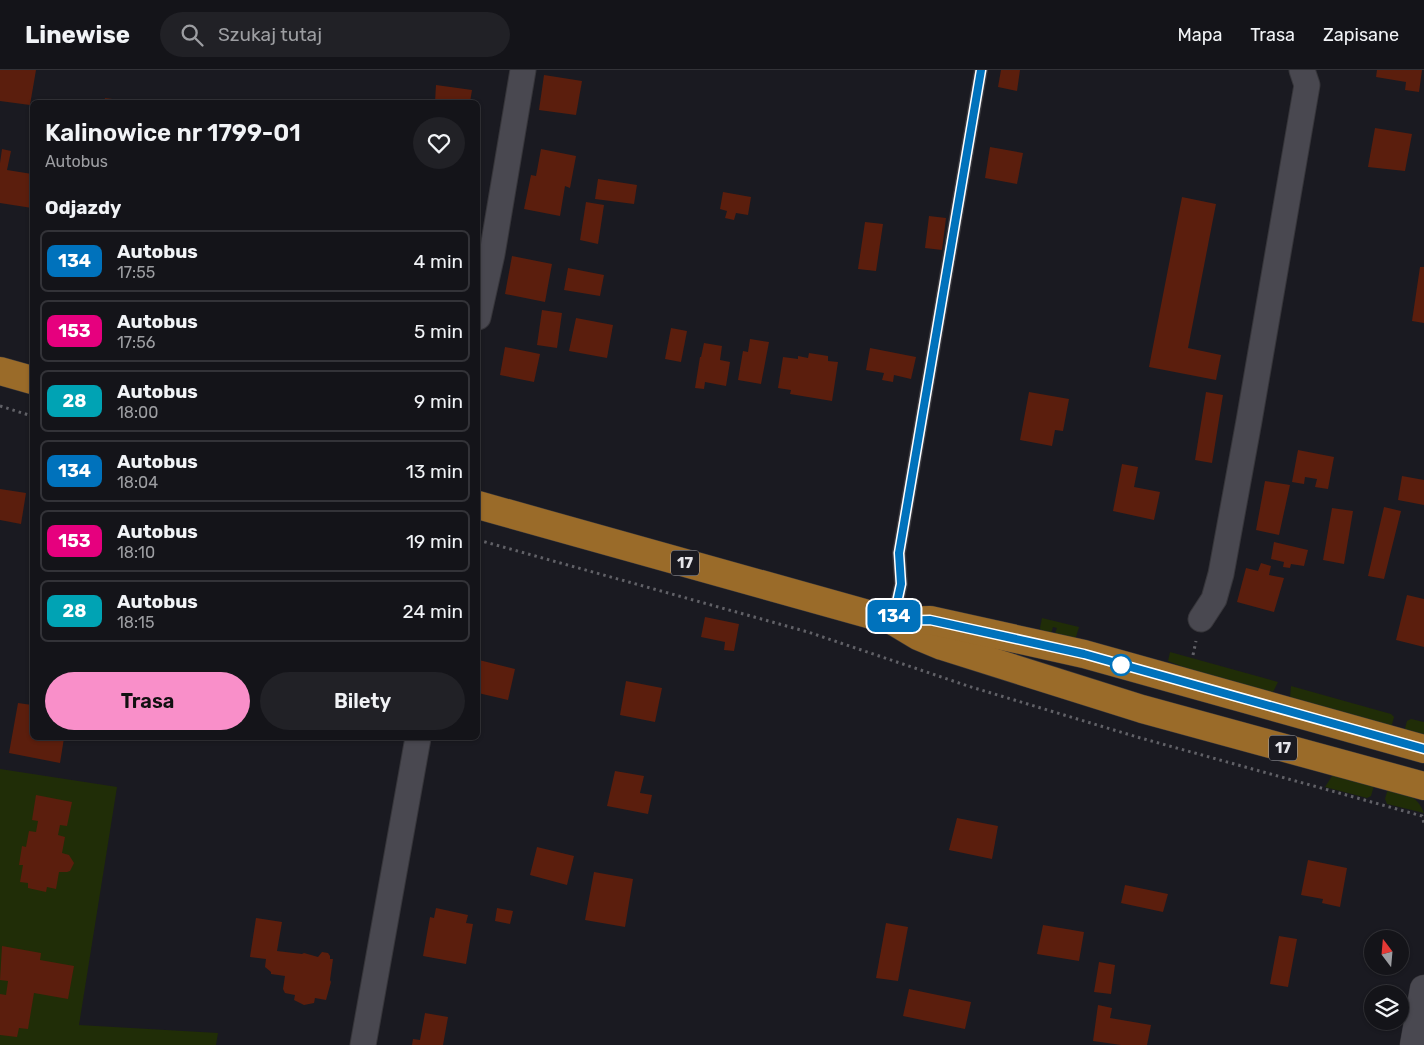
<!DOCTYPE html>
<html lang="pl">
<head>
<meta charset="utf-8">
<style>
  :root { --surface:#141419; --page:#212126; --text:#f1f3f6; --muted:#9d9ea2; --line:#333338; --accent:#f98fc9 }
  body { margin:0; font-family:Rubik,sans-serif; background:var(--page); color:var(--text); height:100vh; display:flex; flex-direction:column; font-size:19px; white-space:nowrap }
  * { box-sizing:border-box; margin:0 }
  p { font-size:16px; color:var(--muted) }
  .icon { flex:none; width:28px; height:28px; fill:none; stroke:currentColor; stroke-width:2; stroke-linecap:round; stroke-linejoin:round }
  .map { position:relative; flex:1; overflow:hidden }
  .sheet { position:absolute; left:30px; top:30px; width:450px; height:640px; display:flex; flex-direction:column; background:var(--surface); border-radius:8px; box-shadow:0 1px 4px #0004,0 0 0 1px var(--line) }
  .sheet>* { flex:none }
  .badge { padding:0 10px; border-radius:8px; font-size:18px; line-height:32px }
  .needle { width:32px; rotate:344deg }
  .fabs { position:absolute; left:1364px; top:860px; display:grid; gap:10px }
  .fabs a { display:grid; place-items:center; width:45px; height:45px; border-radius:50%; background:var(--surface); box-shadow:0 1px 4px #0004,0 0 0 1px var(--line); font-size:25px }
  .map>.badge { position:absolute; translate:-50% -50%; box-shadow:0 0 0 2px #fff }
  h2 { padding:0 15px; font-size:19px; line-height:45px }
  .round { display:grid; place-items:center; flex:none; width:52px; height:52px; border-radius:26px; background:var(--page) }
  .headline { display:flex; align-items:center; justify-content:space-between; height:85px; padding:0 15px }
  h1 { font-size:24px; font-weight:600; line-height:38px }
  .action { display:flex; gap:10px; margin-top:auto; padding:10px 15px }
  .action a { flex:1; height:58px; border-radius:30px; background:var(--accent); color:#111; font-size:20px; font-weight:600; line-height:58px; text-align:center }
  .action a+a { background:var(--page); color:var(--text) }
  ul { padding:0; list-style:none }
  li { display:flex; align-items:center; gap:15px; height:62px; margin:0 10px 8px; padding:0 5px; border:2px solid var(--line); border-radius:8px }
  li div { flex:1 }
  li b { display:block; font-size:19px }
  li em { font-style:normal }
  li .badge { min-width:55px; font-weight:700; text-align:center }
  header { display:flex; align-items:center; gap:30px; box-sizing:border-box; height:70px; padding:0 25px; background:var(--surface); border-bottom:1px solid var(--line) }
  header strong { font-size:24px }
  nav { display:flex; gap:28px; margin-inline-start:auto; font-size:18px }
  .search { width:350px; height:45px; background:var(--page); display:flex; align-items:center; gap:12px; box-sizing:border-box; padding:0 18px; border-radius:28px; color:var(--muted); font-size:19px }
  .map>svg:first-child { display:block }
  .green { fill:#202d07 }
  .building { fill:#5b1e0d }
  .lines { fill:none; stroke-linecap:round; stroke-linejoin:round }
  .service-casing { stroke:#37363b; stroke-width:14 }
  .minor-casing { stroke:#37363b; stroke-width:27 }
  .tertiary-casing { stroke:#37363b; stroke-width:29 }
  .trunk-casing { stroke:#37363b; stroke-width:29 }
  .path { stroke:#616167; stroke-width:3; stroke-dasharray:2.5 4; stroke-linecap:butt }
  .service { stroke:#494850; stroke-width:12 }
  .minor { stroke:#494850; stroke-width:25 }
  .tertiary { stroke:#494850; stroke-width:28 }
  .trunk { stroke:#9a6b29; stroke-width:28 }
  .line-casing { stroke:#fff; stroke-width:11 }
  .line { stroke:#0072bc; stroke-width:8 }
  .stop-dot { fill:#fff; stroke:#0072bc; stroke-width:2.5 }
  .labels { text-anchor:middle; stroke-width:4; stroke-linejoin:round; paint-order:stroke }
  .shield { fill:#1a1a21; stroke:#a8a8ae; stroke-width:1 }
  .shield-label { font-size:15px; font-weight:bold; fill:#e5e5ea }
</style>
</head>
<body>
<header>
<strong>Linewise</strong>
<div class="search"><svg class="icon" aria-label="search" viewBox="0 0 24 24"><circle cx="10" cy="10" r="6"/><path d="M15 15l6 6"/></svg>Szukaj tutaj</div>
<nav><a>Mapa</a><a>Trasa</a><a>Zapisane</a></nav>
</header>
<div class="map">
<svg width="1424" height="975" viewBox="0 0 1424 975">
  <rect width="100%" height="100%" fill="#1a1a21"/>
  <g class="green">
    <path d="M1042,548L1079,557L1075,570L1054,566L1057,558L1053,557L1051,564L1041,562L1040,558Z"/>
    <path d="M1170,582L1278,612L1272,624L1227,614L1168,591Z"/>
    <path d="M1291,616L1391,644L1394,647L1391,658L1290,628Z"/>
    <path d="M1411,649L1424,652V667L1403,666L1407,651Z"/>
    <path d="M0,699L117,717L79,955L218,963L216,975H0Z"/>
    <path d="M1334,703L1375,712L1371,726L1367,728L1325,717Z"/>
    <path d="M1389,715C1404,722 1418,726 1424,743L1387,734L1385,729Z"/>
  </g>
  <g class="building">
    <path d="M0,0H36L30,35L0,31Z"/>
    <path d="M1001,0H1020L1017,21L998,17Z"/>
    <path d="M1377,0H1422L1419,22L1405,20L1406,12L1376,7Z"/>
    <path d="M544,5L582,11L576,45L539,40Z"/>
    <path d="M436,15L472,20L470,32H435Z"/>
    <path d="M105,28L120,30V32H104Z"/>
    <path d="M1375,58L1412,64L1405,101L1368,97Z"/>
    <path d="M990,77L1023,83L1017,114L985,108Z"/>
    <path d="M2,79L11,81L7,100L32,104V138L0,133V93Z"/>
    <path d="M541,79L576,86L570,118L565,116L560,146L524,139L531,105L536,106Z"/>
    <path d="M598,109L637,115L634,134L595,129Z"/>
    <path d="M723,122L751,127L748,145L736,143L734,150L725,148L727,141L720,139Z"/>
    <path d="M1182,127L1216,134L1188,278L1221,285L1216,310L1149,297Z"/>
    <path d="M586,132L604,135L598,174L580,170Z"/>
    <path d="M929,146L946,148L942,180L925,178Z"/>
    <path d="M865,152L883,154L876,201L858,199Z"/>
    <path d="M512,186L552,194L545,232L505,224Z"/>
    <path d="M1420,197H1424V253L1412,251Z"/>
    <path d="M568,198L604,205L600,226L564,220Z"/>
    <path d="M542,240L562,243L557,278L537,275Z"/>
    <path d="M576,248L613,255L607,288L569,281Z"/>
    <path d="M671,258L687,261L681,292L665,289Z"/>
    <path d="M750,269L769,272L761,314L738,310L743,281L748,282Z"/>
    <path d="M704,273L722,276L720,290L730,292L726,316L705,312L704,319L695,318L700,287H701Z"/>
    <path d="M505,277L540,284L534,312L500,305Z"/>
    <path d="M870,278L916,287L911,309L894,305L893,312L882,310L884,303L866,300Z"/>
    <path d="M809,283L828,286V291L838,292L832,331L790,324L791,320L778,318L783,287L798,289V286L808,288Z"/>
    <path d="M1029,322L1069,329L1063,361L1055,360L1052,376L1020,370Z"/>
    <path d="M1206,322L1223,325L1212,393L1195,390Z"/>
    <path d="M1298,380L1334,387L1328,419L1315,417L1317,409L1305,407L1304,414L1292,412Z"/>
    <path d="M1122,394L1138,397L1134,417L1160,422L1154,450L1113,441Z"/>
    <path d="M1402,406L1424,410V435L1398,430Z"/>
    <path d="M1265,411L1290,415L1279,465L1256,460Z"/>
    <path d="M0,419L26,423L21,454L0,450Z"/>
    <path d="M1384,437L1401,441L1384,509L1368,506Z"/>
    <path d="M1332,438L1353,441L1344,494L1323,490Z"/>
    <path d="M1274,472L1308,480L1304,496L1291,494L1290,498L1283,497L1284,492L1271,489Z"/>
    <path d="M1261,493L1271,496L1269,505L1284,508L1274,542L1237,532L1246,498L1258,501Z"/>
    <path d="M1407,525L1424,529V577L1396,570Z"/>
    <path d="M705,547L739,554L734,581L724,580L725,572L701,567Z"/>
    <path d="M479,590L515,599L508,630L478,623Z"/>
    <path d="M626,611L662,618L655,652L620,645Z"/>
    <path d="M18,633L32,635V668H64L60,693L9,683Z"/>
    <path d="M615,701L644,706L640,723L652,725L648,744L607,736Z"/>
    <path d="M36,725L72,732L67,756L60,755L58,765L65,767L62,783L69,785L74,793L70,801L67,802H59L56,819L47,817L46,822L28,818V813L20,812L23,795H19L22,776L26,777L29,761L36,762L38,751L32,750Z"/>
    <path d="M957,748L998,756L992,789L949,780Z"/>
    <path d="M537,777L574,786L567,815L530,805Z"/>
    <path d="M1308,790L1347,798L1340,837L1322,833L1323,829L1301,825Z"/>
    <path d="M594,802L633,809L625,857L585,850Z"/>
    <path d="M1125,815L1168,824L1163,842L1121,833Z"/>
    <path d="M436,838L468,845L466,853L473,854L466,894L423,886L430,847L434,848Z"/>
    <path d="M497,838L513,841L510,854L495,851Z"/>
    <path d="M256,848L282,852L277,881L302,884L304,883L318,887L322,882L328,883L330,886V889H333L330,910L331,912L326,930L315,928L314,933L304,935L294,930L295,925L285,923L283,919L285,906L271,904V902L265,897L266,889L250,887Z"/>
    <path d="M886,853L908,857L898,911L876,908Z"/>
    <path d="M1043,855L1084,862L1079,891L1037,884Z"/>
    <path d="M1279,866L1297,869L1288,917L1270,914Z"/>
    <path d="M2,876L41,883L40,890L74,896L68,929L34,923L28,959L19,958L17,967L0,965V924L6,925L8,911L0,910Z"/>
    <path d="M1099,892L1115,895L1111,924L1094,922Z"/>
    <path d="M909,919L971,932L965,959L903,946Z"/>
    <path d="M1098,935L1112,938L1110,948L1151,955L1147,975H1121L1093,971Z"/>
    <path d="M425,943L448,947L443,975H412L413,969L420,970Z"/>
  </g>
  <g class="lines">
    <defs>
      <path id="service" d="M893,551L901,514L899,483L981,0"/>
      <g id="minor">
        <path d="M478,247L492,184L523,0"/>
        <path d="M1201,549L1214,529L1221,504L1249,351L1307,15L1302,0"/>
        <path d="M363,975L418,668"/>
      </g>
      <path id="tertiary" d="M1414,975L1424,919"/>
      <g id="trunk">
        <path d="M0,301L32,310"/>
        <path d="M478,435L893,551L918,566L942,576L1142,639L1424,716"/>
        <path d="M893,551L930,550L1084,584L1424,679"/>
      </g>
    </defs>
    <use href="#service" class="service-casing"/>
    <use href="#minor" class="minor-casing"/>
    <use href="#tertiary" class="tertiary-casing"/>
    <use href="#trunk" class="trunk-casing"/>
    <g class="path">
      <path d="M0,336L32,346"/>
      <path d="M478,470L808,562L968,616L1137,667L1422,746L1424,753"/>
      <path d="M1193,585L1196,571"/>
    </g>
    <use href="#service" class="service"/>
    <use href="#minor" class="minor"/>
    <use href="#tertiary" class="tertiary"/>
    <use href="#trunk" class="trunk"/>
  </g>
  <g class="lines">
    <defs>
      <path id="line" d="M981,0L899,483L901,514L893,551L930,550L1084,584L1424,679"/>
    </defs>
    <use href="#line" class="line-casing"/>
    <use href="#line" class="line"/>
  </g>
  <circle class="stop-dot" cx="1121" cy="595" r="10"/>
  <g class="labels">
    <g class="shield">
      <rect x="671" y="480.5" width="28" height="25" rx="4"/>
      <rect x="1269" y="665.5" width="28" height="25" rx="4"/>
    </g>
    <g class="shield-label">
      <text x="685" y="498">17</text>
      <text x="1283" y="683">17</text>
    </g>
  </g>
</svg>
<div class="fabs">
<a><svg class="needle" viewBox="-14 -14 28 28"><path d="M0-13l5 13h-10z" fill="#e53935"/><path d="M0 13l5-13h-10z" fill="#9d9ea2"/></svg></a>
<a><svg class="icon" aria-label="layers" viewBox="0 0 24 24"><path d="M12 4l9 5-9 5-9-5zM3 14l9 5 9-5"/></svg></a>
</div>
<b class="badge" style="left:894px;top:546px;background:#0072bc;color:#fff">134</b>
<section class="sheet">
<div class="headline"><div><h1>Kalinowice nr 1799-01</h1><p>Autobus</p></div><a class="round"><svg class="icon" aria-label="heart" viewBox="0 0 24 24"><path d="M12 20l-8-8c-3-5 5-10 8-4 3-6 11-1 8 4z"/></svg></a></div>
<h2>Odjazdy</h2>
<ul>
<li><span class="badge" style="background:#0072bc;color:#fff">134</span><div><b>Autobus</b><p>17:55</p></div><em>4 min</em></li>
<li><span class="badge" style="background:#e6007e;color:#fff">153</span><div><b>Autobus</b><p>17:56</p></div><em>5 min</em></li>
<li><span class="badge" style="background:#00a3b4;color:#fff">28</span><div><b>Autobus</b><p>18:00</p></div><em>9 min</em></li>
<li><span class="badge" style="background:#0072bc;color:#fff">134</span><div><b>Autobus</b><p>18:04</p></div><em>13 min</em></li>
<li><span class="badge" style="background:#e6007e;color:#fff">153</span><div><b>Autobus</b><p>18:10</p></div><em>19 min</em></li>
<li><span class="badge" style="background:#00a3b4;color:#fff">28</span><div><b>Autobus</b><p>18:15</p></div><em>24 min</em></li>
</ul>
<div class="action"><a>Trasa</a><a>Bilety</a></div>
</section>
</div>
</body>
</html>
